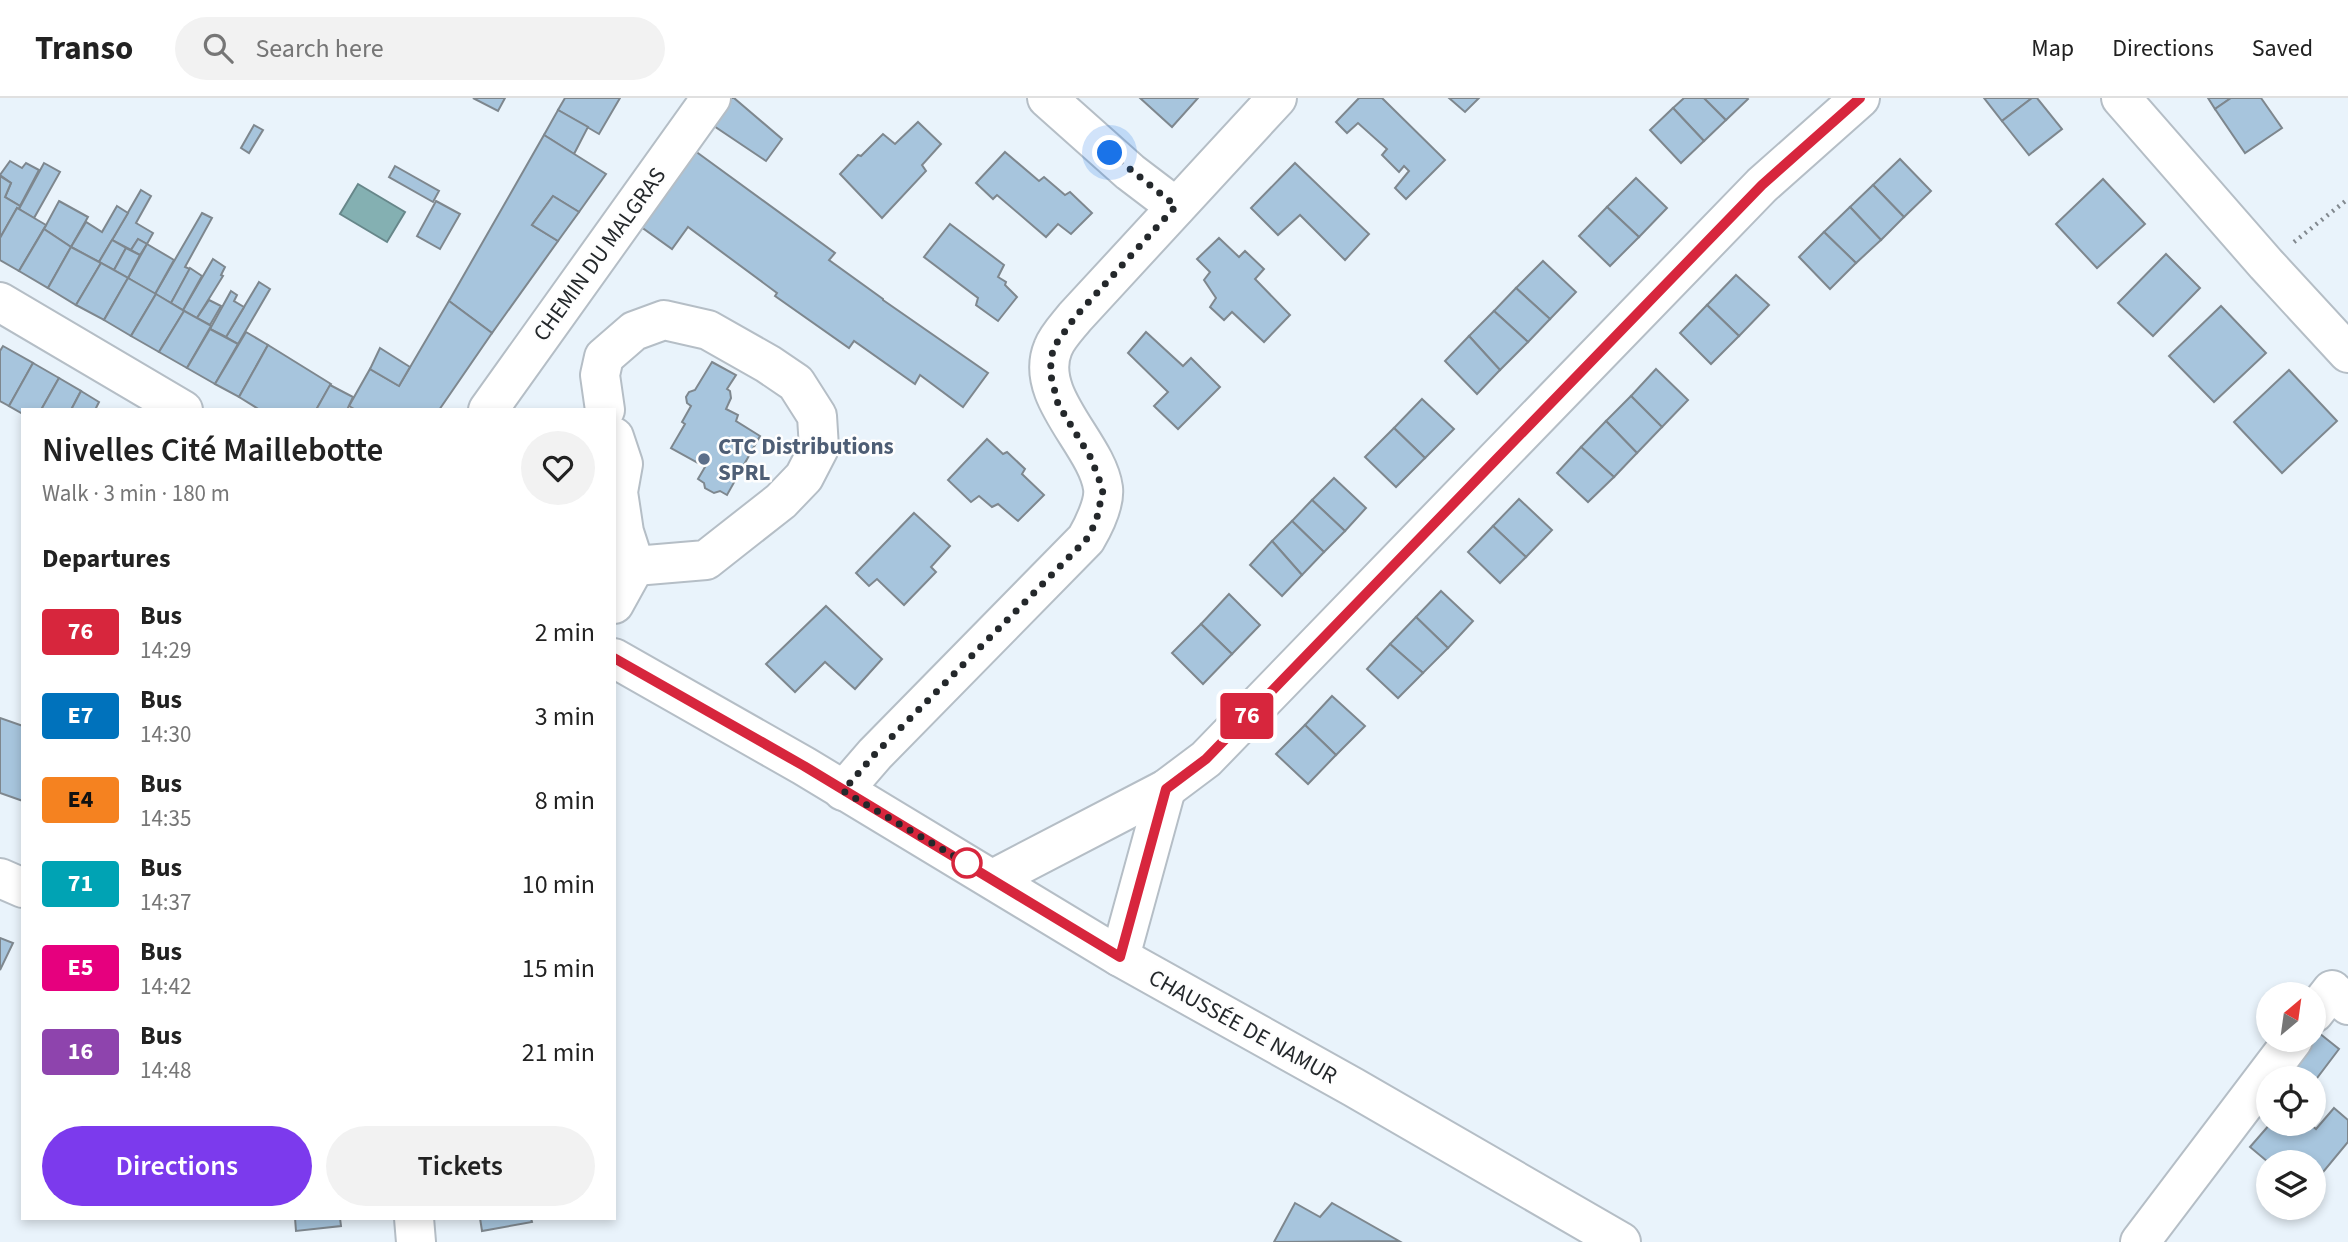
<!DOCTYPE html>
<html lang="en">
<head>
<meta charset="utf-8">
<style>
  :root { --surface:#fff; --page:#f2f2f2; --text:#222; --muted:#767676; --line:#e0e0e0; --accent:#7c3aed }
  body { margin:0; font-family:"Source Sans 3",sans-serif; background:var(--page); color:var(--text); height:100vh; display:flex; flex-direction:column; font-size:26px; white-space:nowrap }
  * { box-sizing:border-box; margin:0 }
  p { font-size:23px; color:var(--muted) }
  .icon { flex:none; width:38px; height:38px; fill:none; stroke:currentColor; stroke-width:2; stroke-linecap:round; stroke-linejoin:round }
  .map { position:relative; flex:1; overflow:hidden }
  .side { position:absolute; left:21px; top:310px; width:595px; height:812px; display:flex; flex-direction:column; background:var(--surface); border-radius:0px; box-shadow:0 4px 10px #0003 }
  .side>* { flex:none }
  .badge { padding:0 14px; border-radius:5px; font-size:24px; line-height:46px }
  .needle { width:46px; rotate:29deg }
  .buttons { position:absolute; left:2256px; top:884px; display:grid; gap:14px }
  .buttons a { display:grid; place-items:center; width:70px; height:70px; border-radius:50%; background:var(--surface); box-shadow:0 4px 10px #0003; font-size:35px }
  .you { position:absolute; width:35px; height:35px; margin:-18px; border:5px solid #fff; border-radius:50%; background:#1a73e8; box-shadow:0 0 0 10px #1a73e833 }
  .map>.badge { position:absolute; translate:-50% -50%; box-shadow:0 0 0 4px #fff }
  h2 { padding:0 21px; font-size:26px; line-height:63px }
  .round { display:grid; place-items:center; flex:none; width:74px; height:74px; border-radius:37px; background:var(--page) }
  .summary { display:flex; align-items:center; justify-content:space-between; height:119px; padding:0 21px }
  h1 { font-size:33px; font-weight:600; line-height:52px }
  .primary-button { display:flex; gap:14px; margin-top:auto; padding:14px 21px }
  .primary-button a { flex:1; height:80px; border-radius:42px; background:var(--accent); color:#fff; font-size:28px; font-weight:600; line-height:80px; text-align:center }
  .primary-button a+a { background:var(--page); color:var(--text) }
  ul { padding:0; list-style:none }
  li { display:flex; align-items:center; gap:21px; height:84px; padding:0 21px }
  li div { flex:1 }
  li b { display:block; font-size:26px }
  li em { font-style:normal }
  li .badge { min-width:77px; font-weight:700; text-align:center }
  header { display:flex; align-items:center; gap:42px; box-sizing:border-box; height:98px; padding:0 35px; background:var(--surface); border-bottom:2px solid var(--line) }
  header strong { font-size:33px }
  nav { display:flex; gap:38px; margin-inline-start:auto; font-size:24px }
  .search { width:490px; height:63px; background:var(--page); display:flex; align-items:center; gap:18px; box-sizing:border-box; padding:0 24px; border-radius:38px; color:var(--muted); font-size:26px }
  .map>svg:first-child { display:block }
  .water { fill:#84b0b2; stroke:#67878a; stroke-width:2 }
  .building { fill:#a7c5dd; stroke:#7e878e; stroke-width:2 }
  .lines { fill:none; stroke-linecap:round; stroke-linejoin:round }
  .minor-casing { stroke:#b5bec6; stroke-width:42 }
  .path { stroke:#82898f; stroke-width:4.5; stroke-dasharray:2 5; stroke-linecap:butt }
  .minor { stroke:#fff; stroke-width:38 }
  .line-casing { stroke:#fff; stroke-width:16 }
  .line { stroke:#d7263d; stroke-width:10 }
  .walk { stroke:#24282b; stroke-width:7; stroke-dasharray:0 12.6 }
  .service-dot { fill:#5c6f8a; stroke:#fefefe; stroke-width:2.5 }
  .stop-dot { fill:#fff; stroke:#d7263d; stroke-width:3.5 }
  .labels { text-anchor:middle; stroke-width:5; stroke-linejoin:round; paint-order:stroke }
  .street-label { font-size:23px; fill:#24282b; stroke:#fefefe }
  .service-label { font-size:23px; font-weight:bold; fill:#4e5e75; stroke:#fefefe; text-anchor:start }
</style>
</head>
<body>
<header>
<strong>Transo</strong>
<div class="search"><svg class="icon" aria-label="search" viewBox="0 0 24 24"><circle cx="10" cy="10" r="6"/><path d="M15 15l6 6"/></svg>Search here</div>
<nav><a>Map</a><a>Directions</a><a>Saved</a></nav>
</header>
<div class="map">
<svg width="2348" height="1144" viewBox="0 0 2348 1144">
  <rect width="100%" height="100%" fill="#e9f3fb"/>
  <path class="water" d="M358,86L405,114L387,144L340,116Z"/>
  <g class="building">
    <path d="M473,0H505L498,13Z"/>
    <path d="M565,0H620L599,36L558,12Z"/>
    <path d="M727,0H734L782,41L766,63L708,24Z"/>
    <path d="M1140,0H1198L1172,29Z"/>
    <path d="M1359,0H1382L1445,62L1406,101L1395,90L1409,73L1404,68L1399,74L1382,57L1387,51L1358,25L1347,35L1336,24Z"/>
    <path d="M1449,0H1479L1465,14Z"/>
    <path d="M1684,0H1704L1726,22L1704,43L1673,10Z"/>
    <path d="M1704,0H1747L1748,1L1726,22Z"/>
    <path d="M1984,0H2032L2002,23Z"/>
    <path d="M2032,0H2037L2062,31L2029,57L2002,23Z"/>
    <path d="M2208,0H2231L2215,11Z"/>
    <path d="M2231,0H2261L2282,30L2245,55L2215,11Z"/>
    <path d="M1673,10L1704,43L1681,65L1650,32Z"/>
    <path d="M558,12L588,29L574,56L544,37Z"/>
    <path d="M918,24L941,46L922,67L926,73L882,120L840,76L858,57L861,58L883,36L895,46Z"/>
    <path d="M254,27L263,32L249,55L241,50Z"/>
    <path d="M544,37L606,76L579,114L553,98L532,127L558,143L492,235L449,203Z"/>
    <path d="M691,50L835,155L829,162L883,201V202L988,275L963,309L920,277L915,286L854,243L849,250L775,198L777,195L688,129L672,151L637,126Z"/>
    <path d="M1005,54L1039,83L1044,79L1065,97L1070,94L1092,115L1071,136L1058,126L1046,139L997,97L993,101L976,85Z"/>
    <path d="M1900,61L1931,93L1904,119L1873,87Z"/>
    <path d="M10,63L22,70L26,65L39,72L20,108L5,99L11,85L0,77Z"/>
    <path d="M44,65L60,74L34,120L19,111Z"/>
    <path d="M1295,65L1369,136L1345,162L1300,117L1278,137L1251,110Z"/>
    <path d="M395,68L439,93L433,104L389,79Z"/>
    <path d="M0,78L11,85L5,99L20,108L19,111L17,110L0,140Z"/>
    <path d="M1636,80L1667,110L1639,139L1607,109Z"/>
    <path d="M2103,81L2145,126L2097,170L2056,126Z"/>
    <path d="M1873,87L1904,119L1881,142L1850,109Z"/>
    <path d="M141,92L151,98L136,125L153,135L147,146L138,141L131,152L112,142Z"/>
    <path d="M553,98L579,114L558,143L532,127Z"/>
    <path d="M59,103L88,119L71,149L44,131Z"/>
    <path d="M436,103L460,116L440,151L417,138Z"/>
    <path d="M117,108L128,115L99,164L71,149L86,124L102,134Z"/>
    <path d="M1607,109L1639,139L1610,168L1579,138Z"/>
    <path d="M1850,109L1881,142L1856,165L1824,134Z"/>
    <path d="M17,110L46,127L19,173L0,162V140Z"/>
    <path d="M202,115L212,120L185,169L190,171L171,205L155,196Z"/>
    <path d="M950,126L1004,167L998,179L1006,184L1005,187L1017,199L998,223L976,207L978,200L924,159Z"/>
    <path d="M44,131L71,149L48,190L19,173Z"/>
    <path d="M1824,134L1856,165L1830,191L1799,159Z"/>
    <path d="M1219,140L1239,159L1245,153L1264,171L1255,181L1290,217L1264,244L1232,214L1224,222L1210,209L1216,200L1204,182L1210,174L1197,161Z"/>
    <path d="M138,141L147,146L140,157L131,152Z"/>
    <path d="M112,142L126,150L114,172L99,164Z"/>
    <path d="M147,146L174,162L155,196L128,180Z"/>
    <path d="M71,149L101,165L76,207L48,190Z"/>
    <path d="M126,150L140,157L128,180L114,172Z"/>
    <path d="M2166,156L2200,190L2153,238L2118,205Z"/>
    <path d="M213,161L225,169L221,177L223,178L197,220L183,212Z"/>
    <path d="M1543,163L1576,194L1550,221L1516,190Z"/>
    <path d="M101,165L128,180L104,222L76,207Z"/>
    <path d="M190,170L202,178L183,212L171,205Z"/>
    <path d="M1736,177L1769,207L1739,238L1707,207Z"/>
    <path d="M128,180L156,196L131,238L104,222Z"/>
    <path d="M259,184L270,191L238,246L226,239Z"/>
    <path d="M1516,190L1550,221L1528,244L1494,213Z"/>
    <path d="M231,193L237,197L234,203L244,209L226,239L210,231Z"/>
    <path d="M156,196L184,213L159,254L131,238Z"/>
    <path d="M209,202L221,208L210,227L197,220Z"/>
    <path d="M449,203L492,235L439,312H356L349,308L370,271L399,288Z"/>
    <path d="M1707,207L1739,238L1711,266L1680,235Z"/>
    <path d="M2221,208L2266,255L2214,304L2169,258Z"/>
    <path d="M184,213L211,228L187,270L159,254Z"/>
    <path d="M1494,213L1528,244L1500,272L1469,238Z"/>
    <path d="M210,231L238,246L215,286L187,270Z"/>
    <path d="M246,234L268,247L239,299L215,286Z"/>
    <path d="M1146,234L1183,268L1191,260L1220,289L1178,331L1154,308L1168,294L1128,255Z"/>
    <path d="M1469,238L1500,272L1477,296L1445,263Z"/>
    <path d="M268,247L331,286L316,312H260L239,299Z"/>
    <path d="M3,248L33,265L9,308L0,303V253Z"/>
    <path d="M380,250L410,269L399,288L370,271Z"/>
    <path d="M712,264L736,277L727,291L730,293L731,300L726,311L738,317L736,323L760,338L727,397L720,393L714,395L705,390L704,385L698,381L705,369L671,350L685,326L682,324L691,308L687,305L686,299L689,294L695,292Z"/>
    <path d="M33,265L59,280L41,312H23V316L9,308Z"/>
    <path d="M1656,271L1688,302L1662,329L1631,298Z"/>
    <path d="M2289,272L2337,323L2282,375L2234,324Z"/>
    <path d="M59,280L81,293L71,312H41Z"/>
    <path d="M330,287L353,299L347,312H316Z"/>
    <path d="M81,293L99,304L95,312H71Z"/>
    <path d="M1631,298L1662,329L1637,355L1606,323Z"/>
    <path d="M1422,301L1454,331L1425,360L1394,330Z"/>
    <path d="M1606,323L1637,355L1614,379L1581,349Z"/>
    <path d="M1394,330L1425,360L1396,389L1365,359Z"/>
    <path d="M987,341L1003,356L1007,354L1025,371L1022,376L1044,397L1018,423L998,406L992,409L979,398L971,404L948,382Z"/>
    <path d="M1581,349L1614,379L1588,404L1557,375Z"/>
    <path d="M1334,380L1366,410L1345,433L1312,402Z"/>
    <path d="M1519,401L1552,432L1526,459L1493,428Z"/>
    <path d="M1312,402L1345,433L1324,454L1292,423Z"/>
    <path d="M914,415L950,448L931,469L936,474L904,507L877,481L869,488L856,475Z"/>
    <path d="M1292,423L1324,454L1302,477L1272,443Z"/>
    <path d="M1493,428L1526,459L1500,485L1468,454Z"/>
    <path d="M1272,443L1302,477L1282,498L1250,467Z"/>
    <path d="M1441,493L1473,523L1448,550L1416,519Z"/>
    <path d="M1229,496L1260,527L1232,556L1201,526Z"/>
    <path d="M826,508L882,561L855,591L825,564L795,594L766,566Z"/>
    <path d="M1416,519L1448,550L1423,575L1390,546Z"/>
    <path d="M1201,526L1232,556L1203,586L1172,555Z"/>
    <path d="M1390,546L1423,575L1398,600L1367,571Z"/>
    <path d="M1332,598L1365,628L1336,657L1305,627Z"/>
    <path d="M0,620L23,628V703L0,695Z"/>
    <path d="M1305,627L1336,657L1308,686L1276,656Z"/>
    <path d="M0,840L13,845L0,872Z"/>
    <path d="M2314,931L2339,951L2314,984V980H2288L2303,942H2314Z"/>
    <path d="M2334,1010L2348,1022V1044L2314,1085V1064H2268L2250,1049L2270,1026H2310L2316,1031Z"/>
    <path d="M1295,1105L1320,1119L1332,1105L1399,1143L1274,1144Z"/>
    <path d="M295,1120H340L341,1128L296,1133Z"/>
    <path d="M480,1120H531L532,1124L482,1133Z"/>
  </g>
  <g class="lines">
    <defs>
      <g id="minor">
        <path d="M1047,0L1130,74L1176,109"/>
        <path d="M2121,0L2266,166L2348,255"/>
        <path d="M0,204L183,312"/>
        <path d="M488,312L711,0"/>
        <path d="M605,312L600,277L604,259L634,233L664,222L708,232L768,266L796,285L817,318L819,350L804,379L781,403L706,462L635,468"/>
        <path d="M614,339L623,366L618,394L624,434L635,468L614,506"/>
        <path d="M614,560L804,668L1120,859L1353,989L1621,1144"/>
        <path d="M843,693L875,656L1086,441C1093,429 1105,405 1103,390C1097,346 1033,298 1053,250C1057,239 1068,228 1075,219L1277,0"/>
        <path d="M0,780L23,790"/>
        <path d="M993,781L1166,691L1206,661L1762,87L1860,0"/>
        <path d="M1120,859L1166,691"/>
        <path d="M2314,915L2332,892L2348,907"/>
        <path d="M414,1120L416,1144"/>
        <path d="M2140,1144L2293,942"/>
      </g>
    </defs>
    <use href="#minor" class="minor-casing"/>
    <path class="path" d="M2294,144L2348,101"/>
    <use href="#minor" class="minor"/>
  </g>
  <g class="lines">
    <defs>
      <path id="line" d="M614,560L804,668L1120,859L1166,691L1206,661L1762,87L1860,0"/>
    </defs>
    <use href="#line" class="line-casing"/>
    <use href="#line" class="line"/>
    <path class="walk" d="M967,765L971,768L843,693L875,656L1086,442L1096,424L1103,392L1091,360L1058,306L1050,274L1053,250L1075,219L1176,108L1110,55"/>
  </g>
  <circle class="service-dot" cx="704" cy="361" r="7"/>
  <circle class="stop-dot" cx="967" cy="765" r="14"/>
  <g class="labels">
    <g class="street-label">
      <text transform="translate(599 156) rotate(-54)" y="8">CHEMIN DU MALGRAS</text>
      <text transform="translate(1243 928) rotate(29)" y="8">CHAUSSÉE DE NAMUR</text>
    </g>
    <g class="service-label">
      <text x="718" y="356">CTC Distributions<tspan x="718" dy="26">SPRL</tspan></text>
    </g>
  </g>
</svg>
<div class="buttons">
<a><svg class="needle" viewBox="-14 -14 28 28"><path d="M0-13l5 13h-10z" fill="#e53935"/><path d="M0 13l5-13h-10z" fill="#767676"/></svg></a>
<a><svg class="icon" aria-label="locate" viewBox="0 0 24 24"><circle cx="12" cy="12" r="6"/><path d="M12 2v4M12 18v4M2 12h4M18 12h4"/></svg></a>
<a><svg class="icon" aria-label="layers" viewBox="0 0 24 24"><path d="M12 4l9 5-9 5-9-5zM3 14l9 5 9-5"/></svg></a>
</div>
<div class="you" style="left:1110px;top:55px"></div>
<b class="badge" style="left:1247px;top:618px;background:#d7263d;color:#fff">76</b>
<section class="side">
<div class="summary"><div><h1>Nivelles Cité Maillebotte</h1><p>Walk · 3 min · 180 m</p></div><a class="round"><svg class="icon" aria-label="heart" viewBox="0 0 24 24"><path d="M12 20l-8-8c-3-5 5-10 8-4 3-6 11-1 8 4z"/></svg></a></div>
<h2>Departures</h2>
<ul>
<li><span class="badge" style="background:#d7263d;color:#fff">76</span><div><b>Bus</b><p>14:29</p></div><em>2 min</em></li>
<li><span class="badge" style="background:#0072bc;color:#fff">E7</span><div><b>Bus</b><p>14:30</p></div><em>3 min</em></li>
<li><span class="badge" style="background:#f58220;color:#111">E4</span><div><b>Bus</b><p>14:35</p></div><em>8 min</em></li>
<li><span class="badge" style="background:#00a3b4;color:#fff">71</span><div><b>Bus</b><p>14:37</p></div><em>10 min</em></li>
<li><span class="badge" style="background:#e6007e;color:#fff">E5</span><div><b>Bus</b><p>14:42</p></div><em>15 min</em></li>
<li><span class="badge" style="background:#8e44ad;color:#fff">16</span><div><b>Bus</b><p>14:48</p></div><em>21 min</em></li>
</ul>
<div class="primary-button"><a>Directions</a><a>Tickets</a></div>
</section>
</div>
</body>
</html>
